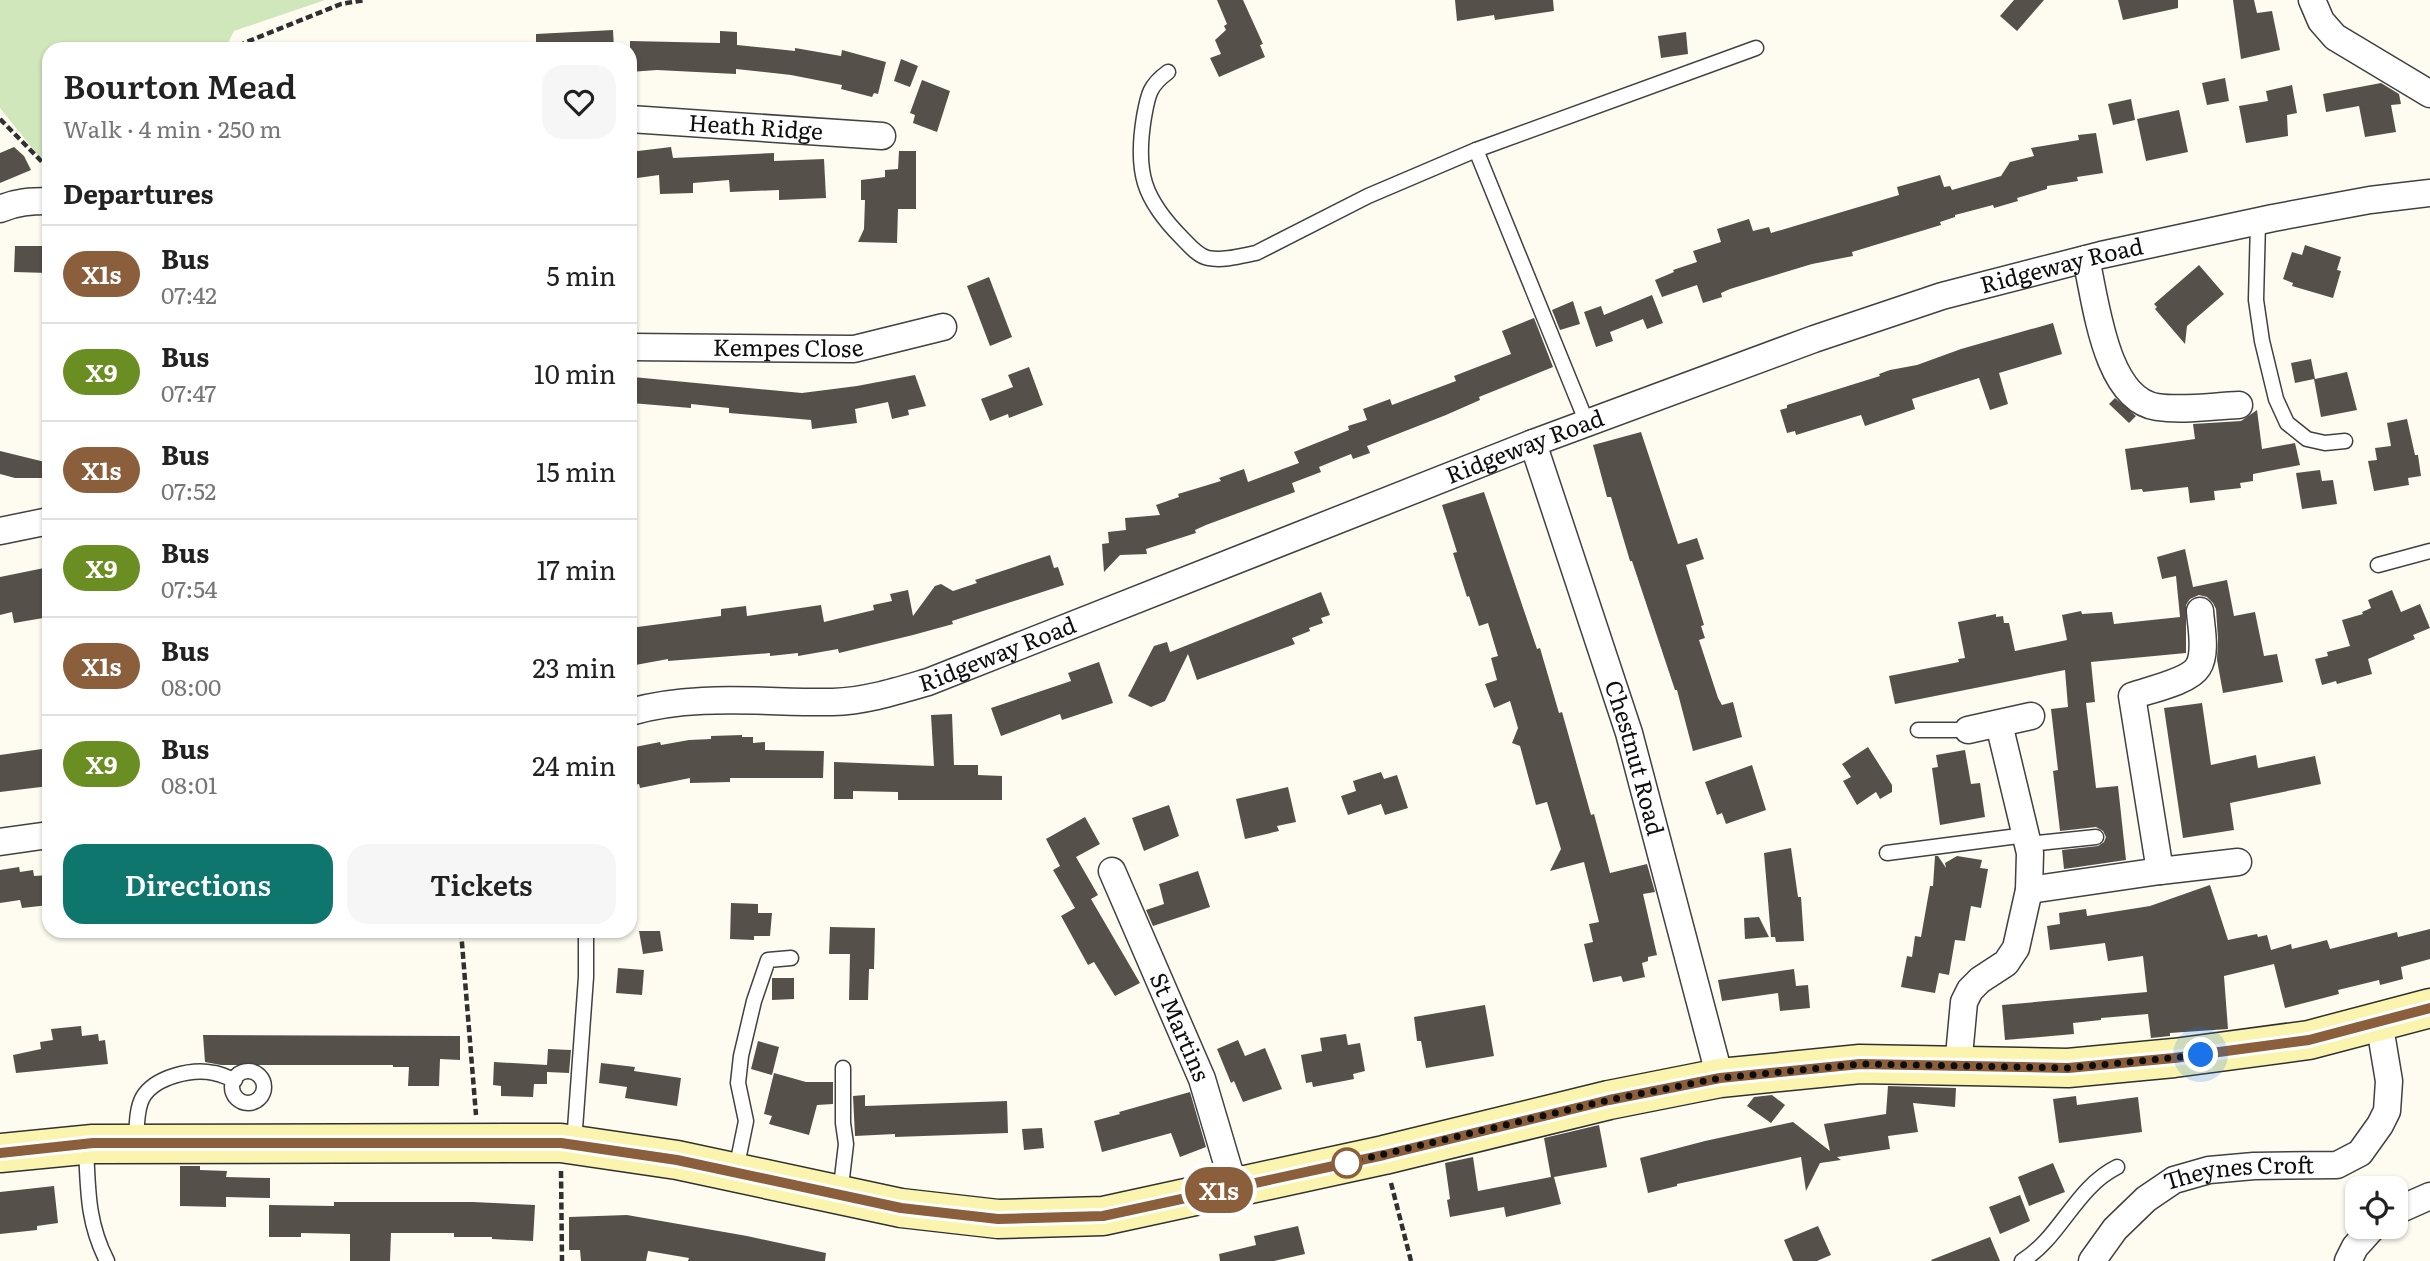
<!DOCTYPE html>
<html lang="en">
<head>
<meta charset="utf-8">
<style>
  :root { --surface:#fff; --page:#f6f6f6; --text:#222; --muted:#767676; --line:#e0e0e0; --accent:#0f766e }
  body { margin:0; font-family:Literata,serif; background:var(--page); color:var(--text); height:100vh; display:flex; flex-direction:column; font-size:26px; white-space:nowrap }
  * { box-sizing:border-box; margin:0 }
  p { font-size:23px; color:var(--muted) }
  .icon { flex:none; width:38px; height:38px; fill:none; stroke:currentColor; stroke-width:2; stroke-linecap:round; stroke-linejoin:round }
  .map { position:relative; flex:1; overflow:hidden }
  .details { position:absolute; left:42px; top:42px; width:595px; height:896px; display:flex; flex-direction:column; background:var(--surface); border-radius:21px; box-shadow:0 2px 5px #0004 }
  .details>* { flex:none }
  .badge { padding:0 14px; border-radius:23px; font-size:24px; line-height:46px }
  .controls { position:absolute; left:2345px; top:1176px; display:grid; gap:14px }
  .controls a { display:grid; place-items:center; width:63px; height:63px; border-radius:14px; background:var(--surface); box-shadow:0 2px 5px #0004; font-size:35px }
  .you { position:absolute; width:35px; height:35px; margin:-18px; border:5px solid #fff; border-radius:50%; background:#1a73e8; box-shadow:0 0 0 10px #1a73e833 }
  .map>.badge { position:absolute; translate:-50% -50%; box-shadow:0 0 0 4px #fff }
  h2 { padding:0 21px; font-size:26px; line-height:63px }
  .round { display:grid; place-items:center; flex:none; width:74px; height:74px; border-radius:21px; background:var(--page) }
  .overview { display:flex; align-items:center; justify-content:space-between; height:119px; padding:0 21px }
  h1 { font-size:33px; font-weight:600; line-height:52px }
  .button { display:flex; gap:14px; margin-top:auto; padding:14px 21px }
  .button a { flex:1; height:80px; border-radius:21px; background:var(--accent); color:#fff; font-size:28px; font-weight:600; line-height:80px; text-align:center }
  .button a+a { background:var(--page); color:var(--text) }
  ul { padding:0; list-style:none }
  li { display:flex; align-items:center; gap:21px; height:98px; padding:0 21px; border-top:2px solid var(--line) }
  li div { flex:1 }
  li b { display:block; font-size:26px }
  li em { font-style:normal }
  li .badge { min-width:77px; font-weight:700; text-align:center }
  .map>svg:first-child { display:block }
  .green { fill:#d0e6bb }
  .building { fill:#56504b }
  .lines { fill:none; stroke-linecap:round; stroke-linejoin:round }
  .lane-casing { stroke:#414141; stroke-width:17 }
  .street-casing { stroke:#414141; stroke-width:29 }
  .secondary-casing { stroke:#303030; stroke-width:41 }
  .path { stroke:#303030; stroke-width:4.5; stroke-dasharray:7 3.5; stroke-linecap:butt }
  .lane { stroke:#fff; stroke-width:14 }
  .street { stroke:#fff; stroke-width:26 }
  .secondary { stroke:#faf4af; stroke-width:38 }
  .line-casing { stroke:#fff; stroke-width:16 }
  .line { stroke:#8b5e3c; stroke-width:10 }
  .walk { stroke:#0e0e0e; stroke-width:7; stroke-dasharray:0 12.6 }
  .stop-dot { fill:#fff; stroke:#8b5e3c; stroke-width:3.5 }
  .labels { text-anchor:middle; stroke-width:7; stroke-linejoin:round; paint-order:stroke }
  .street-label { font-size:23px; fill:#0e0e0e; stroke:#fff }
</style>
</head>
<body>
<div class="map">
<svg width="2430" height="1261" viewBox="0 0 2430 1261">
  <rect width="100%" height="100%" fill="#fefcf0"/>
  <path class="green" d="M0,0H325L234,31L225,49H49V155L40,158L0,108Z"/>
  <g class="building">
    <path d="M1217,0H1243L1263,44L1260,45L1265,57L1219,77L1210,58L1221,54L1215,40L1226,30L1224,26L1227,24Z"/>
    <path d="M1455,0H1553L1554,11L1495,20L1494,15L1457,21Z"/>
    <path d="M2014,0H2044L2017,31L2000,16Z"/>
    <path d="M2118,0H2178V8L2123,20Z"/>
    <path d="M2233,0H2254L2257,13L2272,11L2280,50L2241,59Z"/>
    <path d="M613,30L614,49H536V34Z"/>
    <path d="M720,31L737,32V45L795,51V48L841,56L842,50L886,62L878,94L874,93L872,97L841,89L842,85L791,75L736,69V74L657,70L630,72V41L720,43Z"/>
    <path d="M1686,32L1688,54L1661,58L1658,36Z"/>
    <path d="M901,59L918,66L910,87L894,81Z"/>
    <path d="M2225,78L2229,101L2207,105L2202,83Z"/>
    <path d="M922,80L950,91L937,132L913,123L915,115L910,113Z"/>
    <path d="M2381,83L2399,94L2401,104L2391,105L2396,132L2365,137L2359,106L2326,112L2323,94Z"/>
    <path d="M2292,85L2297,113L2287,115L2288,136L2246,143L2239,106L2268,101L2266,91Z"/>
    <path d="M2131,99L2135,120L2113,125L2108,104Z"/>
    <path d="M2179,110L2188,152L2146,161L2137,119Z"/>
    <path d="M2096,133L2103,173L2077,177L2078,181L2047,186V189L2017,198L2018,201L1994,208L1993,205L1955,215V217L1940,222L1941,225L1852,252L1853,256L1812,264L1730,289L1721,293L1722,297L1703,303L1697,285L1662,297L1655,280L1674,272L1673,270L1697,262L1693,251L1721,242L1717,229L1749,219L1753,231L1769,227L1771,233L1899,195L1897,187L1940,175L1944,187L1950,186L1952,190L2001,176L2010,162L2034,156L2031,148L2079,140L2078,135Z"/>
    <path d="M14,147L24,156L31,170L0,183V153Z"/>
    <path d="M671,147L673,158L774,153V161L824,159L826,198L779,200V190L730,192L729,180L693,183V193L660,194L659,175L630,179V152Z"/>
    <path d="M899,151H916V209H898L897,243L858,242L864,229L865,200H861V180L885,177V170L898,169Z"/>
    <path d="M2305,245L2341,257L2337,270L2341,271L2333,298L2292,286L2293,283L2283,279L2292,252L2302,255Z"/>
    <path d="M15,246H49V273L14,272Z"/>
    <path d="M2199,265L2224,294L2187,326L2185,344L2155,309L2157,307L2154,304Z"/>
    <path d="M989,277L1012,337L990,346L967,286Z"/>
    <path d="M1652,295L1663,323L1647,329L1643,319L1610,332L1613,341L1596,347L1584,312L1601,306L1604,315Z"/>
    <path d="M1573,301L1580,324L1560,330L1552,310Z"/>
    <path d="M1534,318L1553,367L1479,397L1480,400L1446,415L1367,446L1370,453L1353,459L1351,454L1319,467L1321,472L1292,483L1295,492L1206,525L1195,530L1196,533L1146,549L1147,554L1120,555L1104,572L1102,544L1109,543L1108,532L1126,530L1125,518L1160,515L1156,505L1179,497L1178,494L1221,481L1219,478L1244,469L1248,482L1299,463L1294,452L1349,430L1348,426L1367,420L1363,409L1390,399L1392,405L1456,381L1454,376L1511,354L1502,331Z"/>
    <path d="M2053,323L2062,354L1999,373L2008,404L1990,410L1979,378L1912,399L1915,409L1865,426L1861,415L1796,435L1795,431L1787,433L1780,410L1787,408V405L1880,376L1879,374L1890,370L1917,365L1961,349Z"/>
    <path d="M2311,359L2315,379L2347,372L2357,410L2321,417L2314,379L2295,383L2291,363Z"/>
    <path d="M1029,367L1043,405L1009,418L1008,414L990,421L981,399L1013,387L1008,375Z"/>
    <path d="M915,375L926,406L908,410L909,415L892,419L888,402L855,409L857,423L812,429L811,420L729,413V408L691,404V408L631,403L630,398V380H633V377L802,393L857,386Z"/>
    <path d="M2115,398L2136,416L2129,423L2109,404Z"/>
    <path d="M2257,410L2262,449L2295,443L2300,465L2253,474V481L2240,483L2241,488L2214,491L2215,500L2190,503L2188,487L2143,492L2142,489L2131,490L2125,449L2195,439L2193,424L2241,421Z"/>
    <path d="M2407,419L2415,455H2418L2421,476L2408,478L2409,485L2374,491L2368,461L2377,460L2375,448L2391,446L2387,423Z"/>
    <path d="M1641,432L1678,544L1697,538L1704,559L1686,565L1704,625L1701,626L1705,638L1699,640L1718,698L1722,705L1733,702L1742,737L1693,751L1677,690H1675L1632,561H1630L1611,497H1607L1593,445Z"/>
    <path d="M0,451L49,463V478H15L0,474Z"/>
    <path d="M2320,470L2322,481L2333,480L2337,504L2302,509L2296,473Z"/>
    <path d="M1484,492L1537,649L1540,648L1559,713L1562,712L1591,815L1594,814L1610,873L1647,864L1655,892L1643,894L1657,955L1648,957V961L1642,963L1645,977L1623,982L1621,976L1593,982L1584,944L1593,942L1589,924L1599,922L1584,862L1550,871L1561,849L1547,802L1536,805L1520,746L1512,743L1518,728L1510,701L1494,708L1485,684L1497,680L1491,658L1498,656L1488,623L1479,626L1469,596L1467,597L1453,553L1457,552L1442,505Z"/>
    <path d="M2185,549L2193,587L2227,580L2234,616L2255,612L2264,656L2277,654L2283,682L2223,693L2217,660L2218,639L2216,609L2213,603L2207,597L2199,595L2190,599L2186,605V653L2091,662L2095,702L2086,703L2096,788L2118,786L2126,860L2064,869L2062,850L2098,846L2104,842L2106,837L2103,831L2096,827L2060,831L2053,771L2058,770L2051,709L2068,707L2065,670L1895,704L1889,676L1959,662L1958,659L1965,658L1958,622L1996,614V617L2003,616L2004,623H2009L2015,651L2067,640L2062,615L2081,611L2082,614L2112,612L2114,624L2180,617L2176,576L2162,579L2157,557Z"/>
    <path d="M1050,555L1054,568L1058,567L1064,585L952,621L953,624L913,635L839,653L838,649L798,656V653L770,656V653L668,661V659L630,666V628L721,616V609L746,606L747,616L821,605L824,622L874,610L873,605L892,601L890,594L908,590L913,616L935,586L941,584L953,591L977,583L975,580Z"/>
    <path d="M49,567V617L14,623L12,612L0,615V577Z"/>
    <path d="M2392,590L2401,612L2420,604L2430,628L2413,635L2415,639L2368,659L2372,674L2337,684L2336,681L2322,685L2315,659L2328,656L2327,652L2350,646L2342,620L2363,614L2362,612L2371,608L2368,600Z"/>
    <path d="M1321,592L1330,615L1321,618L1323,623L1309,628L1310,631L1292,638L1295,644L1197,680L1188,654L1165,701L1151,707L1128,696L1154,646L1167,642L1170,652Z"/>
    <path d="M1099,662L1113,703L1062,720L1060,714L1001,736L991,708L1071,681L1068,673Z"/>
    <path d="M2202,703L2211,765L2256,755L2258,768L2315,756L2321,784L2230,803L2234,830L2183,838L2164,708Z"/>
    <path d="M952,714L954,765H978V775L1002,776V800H898V792L853,791V799H834V762L934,766L931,715Z"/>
    <path d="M742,735V737H753V743L765,742V750L824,751L823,778H730V782L690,783V778L640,788L639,784L630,786V748L660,742L661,745L689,740L711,739V736Z"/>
    <path d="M1868,747L1892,785V792L1880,799L1876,792L1857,805L1843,781L1851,777L1842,764Z"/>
    <path d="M49,748V786L0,792V755Z"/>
    <path d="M1965,750L1971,784L1980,783L1985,817L1940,825L1932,768L1938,767L1936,755Z"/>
    <path d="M1752,765L1766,810L1726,824L1722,813L1717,815L1705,782Z"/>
    <path d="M1381,772L1384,779L1397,775L1408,808L1385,815L1381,804L1348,815L1341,796L1356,791L1353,781Z"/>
    <path d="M1288,787L1296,822L1277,826L1279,831L1245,839L1236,799Z"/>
    <path d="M1169,805L1179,836L1144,851L1132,818Z"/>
    <path d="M1085,817L1100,844L1076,857L1098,895L1091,899L1140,983L1115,996L1094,962L1088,965L1061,916L1075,908L1053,870L1060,866L1046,839Z"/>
    <path d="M1791,848L1798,897H1801L1804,941L1776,942L1775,937H1771L1764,853Z"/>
    <path d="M1935,856H1938L1946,868L1945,863L1957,856L1982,860L1980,868L1988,869L1981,908L1971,906L1965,941L1955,940L1949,975L1939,973L1935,993L1901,987L1907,956L1912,957L1915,936L1921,937L1930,886H1933Z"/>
    <path d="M19,867L20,872L33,870L34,876L49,875V905L22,908L20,900L0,903V870Z"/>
    <path d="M1198,871L1210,907L1153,926L1146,910L1164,904L1159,884Z"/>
    <path d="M2210,885L2228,940L2257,934L2258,937L2267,935L2271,950L2291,944L2292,949L2327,940L2330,949L2397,932L2398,937L2430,929V959L2401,967L2403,979L2380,985L2379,980L2338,990L2339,994L2285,1008L2274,964L2224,976L2228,1029L2170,1033V1036L2151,1038L2148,1014L2101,1018V1020L2073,1023L2074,1034L2005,1040L2002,1005L2147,992L2143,956L2108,961L2105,943L2050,950L2047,926L2060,924L2059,913L2086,909L2087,916L2150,906Z"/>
    <path d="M731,903L758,904V913H772L770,936H754V940L730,939Z"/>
    <path d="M1759,917L1769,937L1745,939L1744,918Z"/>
    <path d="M830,927L875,928L874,969H869L868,1000H849L850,954H829Z"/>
    <path d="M639,931H660L663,951L643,954Z"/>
    <path d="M618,968L644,970L642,995L616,993Z"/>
    <path d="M1794,969L1796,986L1808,985L1810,1008L1780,1011L1778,993L1722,1001L1718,980Z"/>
    <path d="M772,978H794V999L772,1000Z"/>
    <path d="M1485,1005L1494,1056L1426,1068L1421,1041H1417L1414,1017Z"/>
    <path d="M81,1026L82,1036L98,1034L99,1041L105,1040L108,1064L16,1073L13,1055L41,1049L40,1042L53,1040L51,1029Z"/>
    <path d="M1346,1034L1348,1045L1360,1043L1365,1071L1353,1074L1354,1079L1313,1087L1312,1082L1306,1083L1301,1055L1322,1051L1320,1038Z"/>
    <path d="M203,1035L460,1036V1060L440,1059L439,1086H408L409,1067H393V1065H221L205,1062Z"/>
    <path d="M1238,1040L1245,1056L1265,1048L1282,1089L1243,1102L1234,1081L1231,1083L1217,1049Z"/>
    <path d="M758,1041L779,1047L772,1075L751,1069Z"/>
    <path d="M548,1049L571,1050L569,1073L547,1072V1084H534L533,1097L501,1096V1086L493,1085L494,1062L547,1065Z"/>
    <path d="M601,1063L635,1067L634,1071L681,1078L677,1106L625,1098L627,1087L599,1083Z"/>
    <path d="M774,1073L806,1082H833V1104L817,1105L809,1135L769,1124L772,1116L764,1114Z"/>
    <path d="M1888,1086L1956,1088L1955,1107L1913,1103L1918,1132L1888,1136L1890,1149L1837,1157L1841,1160L1820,1163L1806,1191L1801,1157L1677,1184V1186L1648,1193L1640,1158L1705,1141L1793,1122L1830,1151L1824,1124L1886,1114Z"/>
    <path d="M1190,1092L1206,1147L1180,1157L1171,1133L1102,1152L1094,1121L1120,1114L1119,1112Z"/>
    <path d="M865,1095V1106L1007,1101L1008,1133L895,1137V1134L855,1136L853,1096Z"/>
    <path d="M1772,1095L1785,1105L1771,1123L1747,1106L1754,1097Z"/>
    <path d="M2076,1096L2077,1105L2138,1097L2142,1132L2059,1143L2053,1099Z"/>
    <path d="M1599,1125L1607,1167L1554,1177L1561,1204L1506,1217L1504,1207L1450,1217L1447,1200L1450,1199L1445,1163L1473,1157L1478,1191L1551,1177L1544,1138Z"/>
    <path d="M1042,1128L1044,1148L1024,1150L1022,1129Z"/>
    <path d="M2053,1163L2065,1192L2029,1206L2018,1177Z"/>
    <path d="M180,1166H200V1170L227,1171L226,1177L270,1178V1198L226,1197V1207L180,1206Z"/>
    <path d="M54,1186L58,1223L37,1226V1230L0,1234V1192Z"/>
    <path d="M2020,1195L2030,1221L2000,1234L1989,1207Z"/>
    <path d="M334,1202H473L535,1205L533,1241L492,1239V1237H454V1233H391L390,1261H350V1234L301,1233V1237H269V1205L334,1206Z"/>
    <path d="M627,1215L747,1236L826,1253L825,1261H688L689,1258L648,1251L646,1261H581L580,1250H569V1217Z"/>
    <path d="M1298,1226L1305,1254L1274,1261H1220L1219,1254L1256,1245L1254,1236Z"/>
    <path d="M1818,1226L1831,1255L1817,1261H1793L1784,1240Z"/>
    <path d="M1990,1237L2000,1261H1932L1931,1260Z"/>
  </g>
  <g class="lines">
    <defs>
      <g id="lane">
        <path d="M1168,72C1149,86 1148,95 1144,117C1135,172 1143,199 1183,239C1190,246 1198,256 1208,258C1223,261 1241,256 1256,253L1368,196L1476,150"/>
        <path d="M2258,222L2256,300L2262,341L2276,399L2287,423L2307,439L2325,443L2345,441"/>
        <path d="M1587,423L1476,150L1756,48"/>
        <path d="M2378,565L2430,551"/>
        <path d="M1918,730H1968"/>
        <path d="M2028,844L2096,837"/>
        <path d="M1887,853L2026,835"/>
        <circle cx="248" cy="1087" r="16"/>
        <path d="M136,1141C137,1128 136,1109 143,1097C155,1077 192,1068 214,1073C221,1074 228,1078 235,1080"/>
        <path d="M574,1143L586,977V931"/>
        <path d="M86,1146C88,1189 87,1222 107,1261"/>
        <path d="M736,1170L746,1121L738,1083L741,1056L754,1001L768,960L791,958"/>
        <path d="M840,1195L846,1144L843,1123V1068"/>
        <path d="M2022,1261C2061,1237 2075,1188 2117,1167"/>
      </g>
      <g id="street">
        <path d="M2312,0L2321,21L2335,37L2430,94"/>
        <path id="s1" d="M630,119L882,136"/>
        <path d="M0,209C16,202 31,201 49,201"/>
        <path d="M2086,259C2096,301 2105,399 2157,407C2183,411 2213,406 2239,405"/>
        <path id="s2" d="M630,347L854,349L943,327"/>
        <path id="s3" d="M1533,443L1629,733L1720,1078"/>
        <path d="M0,531L49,521"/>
        <path id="s4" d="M630,712C696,693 766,703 833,702C866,701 897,691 928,682L1533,443L1814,339L1942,296L2101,255L2273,218L2370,200L2430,193"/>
        <path d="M1968,730L2031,716"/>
        <path d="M0,842L49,835"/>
        <path id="s5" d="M1112,871L1202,1079L1234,1187"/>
        <path d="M2160,871L2238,862"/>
        <path d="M2029,890L2160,871L2132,696C2148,690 2189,682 2198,667C2207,653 2201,627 2200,611"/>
        <path d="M1958,1067L1964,1002L1970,990L1980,980L2006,963L2016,948L2029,890L2030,853L1999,724"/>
        <path d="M2396,1211L2430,1196"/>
        <path id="s6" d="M2092,1261L2115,1229L2146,1199L2174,1180L2209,1170L2254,1166L2337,1165L2360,1153L2380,1125L2387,1111L2389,1081L2379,1021"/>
        <path d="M2348,1261L2355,1247L2373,1227"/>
      </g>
      <path id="secondary" d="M0,1153L93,1144L561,1143L677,1160L901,1208L998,1219L1103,1216L1384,1155L1609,1100L1720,1078L1860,1064L2068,1068L2174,1058L2309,1040L2430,1008"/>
    </defs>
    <use href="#lane" class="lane-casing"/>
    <use href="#street" class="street-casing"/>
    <use href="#secondary" class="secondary-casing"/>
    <g class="path">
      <path d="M241,49L244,43L341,4L365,0"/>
      <path d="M0,119L49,169"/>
      <path d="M461,931L476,1115"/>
      <path d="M561,1171L562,1261"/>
      <path d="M1391,1183L1411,1261"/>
    </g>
    <use href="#lane" class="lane"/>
    <use href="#street" class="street"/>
    <use href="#secondary" class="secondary"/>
  </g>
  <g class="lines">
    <defs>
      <path id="line" d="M0,1153L93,1143H561L677,1160L901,1208L998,1219L1103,1216L1384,1155L1609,1100L1720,1078L1860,1064L2068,1068L2174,1058L2309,1040L2430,1008"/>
    </defs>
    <use href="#line" class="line-casing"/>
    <use href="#line" class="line"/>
    <path class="walk" d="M1347,1163L1609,1100L1720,1078L1860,1064L2068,1068L2201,1055"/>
  </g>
  <circle class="stop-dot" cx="1347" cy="1163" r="14"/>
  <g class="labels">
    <g class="street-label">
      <text dy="8" stroke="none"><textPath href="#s1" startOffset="126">Heath Ridge</textPath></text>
      <text dy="8" stroke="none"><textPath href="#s4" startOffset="1510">Ridgeway Road</textPath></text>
      <text dy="8" stroke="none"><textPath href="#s2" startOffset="158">Kempes Close</textPath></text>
      <text dy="8" stroke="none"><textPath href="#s4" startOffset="943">Ridgeway Road</textPath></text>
      <text dy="8" stroke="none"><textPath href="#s4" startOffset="376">Ridgeway Road</textPath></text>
      <text dy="8" stroke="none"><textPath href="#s3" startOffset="331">Chestnut Road</textPath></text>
      <text dy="8" stroke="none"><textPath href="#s5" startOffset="170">St Martins</textPath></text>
      <text dy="8" stroke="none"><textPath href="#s6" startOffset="182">Theynes Croft</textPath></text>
    </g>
  </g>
</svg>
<div class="controls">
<a><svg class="icon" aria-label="locate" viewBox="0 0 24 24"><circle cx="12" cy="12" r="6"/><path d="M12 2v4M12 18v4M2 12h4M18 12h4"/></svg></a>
</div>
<div class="you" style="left:2201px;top:1055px"></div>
<b class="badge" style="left:1219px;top:1190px;background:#8b5e3c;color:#fff">X1s</b>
<section class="details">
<div class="overview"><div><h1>Bourton Mead</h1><p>Walk · 4 min · 250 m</p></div><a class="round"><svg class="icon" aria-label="heart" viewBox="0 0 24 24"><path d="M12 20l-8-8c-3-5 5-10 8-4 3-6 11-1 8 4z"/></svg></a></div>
<h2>Departures</h2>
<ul>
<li><span class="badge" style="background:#8b5e3c;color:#fff">X1s</span><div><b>Bus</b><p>07:42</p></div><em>5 min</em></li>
<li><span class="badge" style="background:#6b8e23;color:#fff">X9</span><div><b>Bus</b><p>07:47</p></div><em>10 min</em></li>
<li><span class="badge" style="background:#8b5e3c;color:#fff">X1s</span><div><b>Bus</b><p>07:52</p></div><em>15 min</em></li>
<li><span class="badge" style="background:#6b8e23;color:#fff">X9</span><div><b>Bus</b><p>07:54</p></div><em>17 min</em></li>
<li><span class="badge" style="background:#8b5e3c;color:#fff">X1s</span><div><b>Bus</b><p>08:00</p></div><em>23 min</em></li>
<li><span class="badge" style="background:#6b8e23;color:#fff">X9</span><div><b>Bus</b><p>08:01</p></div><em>24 min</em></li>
</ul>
<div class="button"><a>Directions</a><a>Tickets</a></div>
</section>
</div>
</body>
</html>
